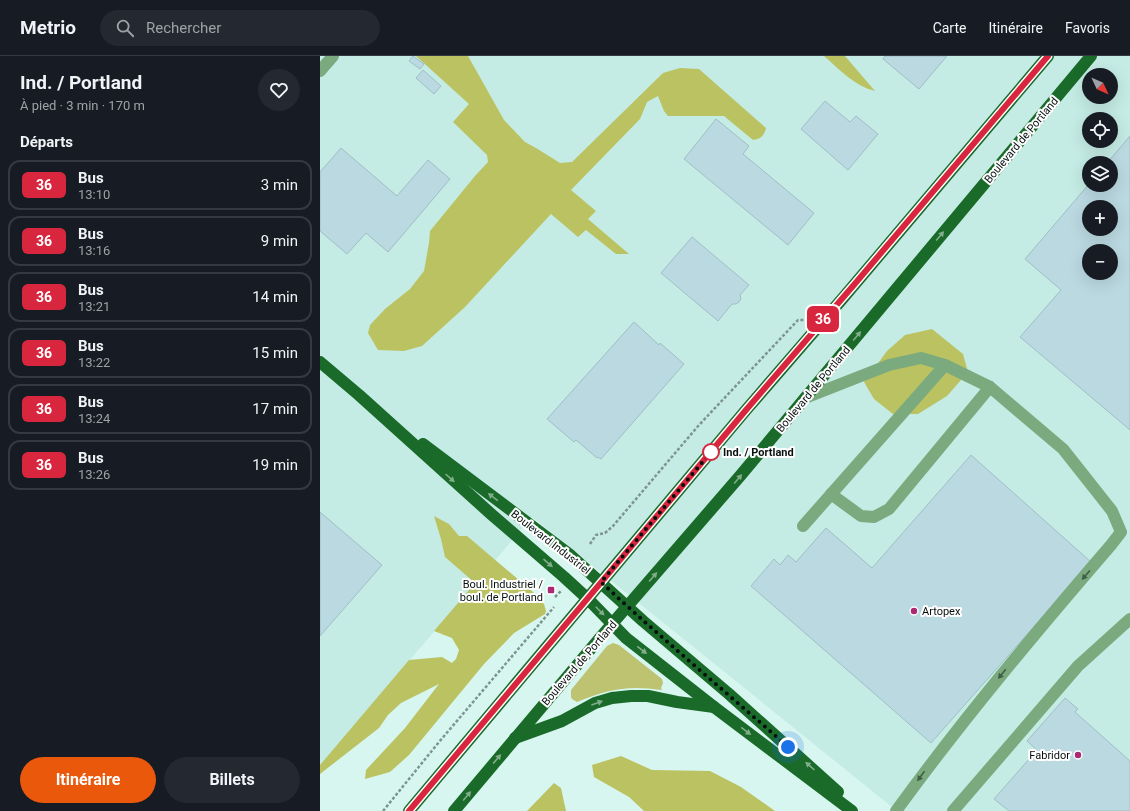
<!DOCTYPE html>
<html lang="fr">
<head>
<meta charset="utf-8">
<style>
  :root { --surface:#171b24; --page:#242831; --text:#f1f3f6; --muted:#9ea1a6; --line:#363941; --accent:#ea580c }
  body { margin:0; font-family:Roboto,sans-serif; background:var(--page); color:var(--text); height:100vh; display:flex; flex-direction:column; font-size:15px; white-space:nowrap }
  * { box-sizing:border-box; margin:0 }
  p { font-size:13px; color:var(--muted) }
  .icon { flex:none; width:22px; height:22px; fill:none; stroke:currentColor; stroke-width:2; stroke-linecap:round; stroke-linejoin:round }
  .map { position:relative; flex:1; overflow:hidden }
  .side { display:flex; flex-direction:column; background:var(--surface); width:320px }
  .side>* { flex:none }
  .badge { padding:0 8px; border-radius:6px; font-size:14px; line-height:26px }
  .needle { width:26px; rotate:134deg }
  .fabs { position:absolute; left:762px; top:12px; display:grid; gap:8px }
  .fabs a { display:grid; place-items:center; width:36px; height:36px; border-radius:50%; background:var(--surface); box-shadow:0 4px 16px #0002; font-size:20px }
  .you { position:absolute; width:20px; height:20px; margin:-10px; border:3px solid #fff; border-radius:50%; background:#1a73e8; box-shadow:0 0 0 6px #1a73e833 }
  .map>.badge { position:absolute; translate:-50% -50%; box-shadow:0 0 0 2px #fff }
  h2 { padding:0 20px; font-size:15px; line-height:36px }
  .round { display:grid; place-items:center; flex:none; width:42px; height:42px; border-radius:21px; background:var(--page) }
  .headline { display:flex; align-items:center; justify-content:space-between; height:68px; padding:0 20px }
  h1 { font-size:19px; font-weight:700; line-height:30px }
  .action { display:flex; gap:8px; margin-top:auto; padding:8px 20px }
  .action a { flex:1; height:46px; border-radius:24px; background:var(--accent); color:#fff; font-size:16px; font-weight:700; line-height:46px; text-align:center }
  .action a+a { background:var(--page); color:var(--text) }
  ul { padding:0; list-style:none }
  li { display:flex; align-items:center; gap:12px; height:50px; margin:0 8px 6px; padding:0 12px; border:2px solid var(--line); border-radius:12px }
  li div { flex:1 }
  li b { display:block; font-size:15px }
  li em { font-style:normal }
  li .badge { min-width:44px; font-weight:700; text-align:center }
  header { display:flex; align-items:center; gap:24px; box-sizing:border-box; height:56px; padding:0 20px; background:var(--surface); border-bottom:1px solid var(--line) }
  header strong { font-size:19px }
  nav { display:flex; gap:22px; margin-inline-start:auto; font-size:14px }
  .search { width:280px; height:36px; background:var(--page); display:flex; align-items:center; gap:10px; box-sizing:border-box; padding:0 14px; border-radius:22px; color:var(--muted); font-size:15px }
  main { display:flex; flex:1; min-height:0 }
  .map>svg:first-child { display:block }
  .built { fill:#c4ece4; fill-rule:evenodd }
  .green { fill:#bdc371 }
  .forest { fill:#bbc261 }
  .building { fill:#bbd9e1; stroke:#a0bec5; fill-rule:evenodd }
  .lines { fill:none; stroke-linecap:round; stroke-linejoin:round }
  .path { stroke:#7e948f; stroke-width:2.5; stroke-dasharray:3 2; stroke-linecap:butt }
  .minor { stroke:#7aaa7e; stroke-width:12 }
  .major { stroke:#1a6a2a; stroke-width:12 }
  .oneway { fill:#81ad8a }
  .oneway2 { fill:#405d46 }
  .line-casing { stroke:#fff; stroke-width:9 }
  .line { stroke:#d7263d; stroke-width:6 }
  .walk { stroke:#06100e; stroke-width:4; stroke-dasharray:0 7.2 }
  .stop-dot { fill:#fff; stroke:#d7263d; stroke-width:2 }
  .poi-dot { fill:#ab2873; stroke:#fff; stroke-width:1.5 }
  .labels { text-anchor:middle; stroke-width:4; stroke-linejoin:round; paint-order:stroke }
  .street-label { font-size:11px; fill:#06100e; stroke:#fff }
  .stop-label { font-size:11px; font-weight:bold; fill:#06100e; stroke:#fff; text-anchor:start }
  .poi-label { font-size:11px; fill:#06100e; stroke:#fff; text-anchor:end }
</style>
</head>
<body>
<header>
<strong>Metrio</strong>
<div class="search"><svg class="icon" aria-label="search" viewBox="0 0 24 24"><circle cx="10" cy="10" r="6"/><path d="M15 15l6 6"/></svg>Rechercher</div>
<nav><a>Carte</a><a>Itinéraire</a><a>Favoris</a></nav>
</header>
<main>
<section class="side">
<div class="headline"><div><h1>Ind. / Portland</h1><p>À pied · 3 min · 170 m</p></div><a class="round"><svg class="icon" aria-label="heart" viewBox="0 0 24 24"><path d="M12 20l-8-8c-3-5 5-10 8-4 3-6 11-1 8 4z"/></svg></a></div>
<h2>Départs</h2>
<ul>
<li><span class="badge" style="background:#d7263d;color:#fff">36</span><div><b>Bus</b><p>13:10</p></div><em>3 min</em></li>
<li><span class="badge" style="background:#d7263d;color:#fff">36</span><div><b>Bus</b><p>13:16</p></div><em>9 min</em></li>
<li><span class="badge" style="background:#d7263d;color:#fff">36</span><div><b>Bus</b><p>13:21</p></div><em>14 min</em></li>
<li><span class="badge" style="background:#d7263d;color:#fff">36</span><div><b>Bus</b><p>13:22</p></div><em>15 min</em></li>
<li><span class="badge" style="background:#d7263d;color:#fff">36</span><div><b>Bus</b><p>13:24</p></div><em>17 min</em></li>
<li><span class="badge" style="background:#d7263d;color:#fff">36</span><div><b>Bus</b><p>13:26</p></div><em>19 min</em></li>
</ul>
<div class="action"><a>Itinéraire</a><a>Billets</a></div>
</section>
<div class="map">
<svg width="810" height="755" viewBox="0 0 810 755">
  <rect width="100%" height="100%" fill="#d7f6ef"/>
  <path class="built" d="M0,0H810V755H577L212,461L0,709ZM769,19H791V41H769ZM769,63H791V85H769ZM769,107H791V129H769ZM769,151H791V173H769ZM769,195H791V217H769Z"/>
  <path class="green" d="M293,587L299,589L342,623L343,627L341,632L342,634C308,629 288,633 257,646L252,643L251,641V634L287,590Z"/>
  <g class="forest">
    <path d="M96,0H148L184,64L205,86L216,92L240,107L252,106L343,17L360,12L379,13L446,72C444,80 441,83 433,84L404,60H348L344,55L338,40L327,46L320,63L251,134L276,155L268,163L309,198H296L266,174L258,181L231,158L145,251L102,290L84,295L58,294L48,277L50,269L65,253L90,233L104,215L109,187L110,175L155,120L168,106L167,99L133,66L149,48Z"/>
    <path d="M504,0H525L555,35C535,30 520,14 504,0Z"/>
    <path d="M612,273L643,298L648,316L627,340L598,358H573L554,343L544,326L567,295L585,279Z"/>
    <path d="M114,460L129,468L139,480H147L212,535L224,548L226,555L225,558L194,577L164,608L89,699L70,716L45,723L46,714L85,672L119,628L81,647L68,659L59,672L0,718V709L89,604L122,601L132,607L136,603L139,594L132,582L114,575L155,527L125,501L121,483Z"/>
    <path d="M301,700L332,714L390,715L421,731L455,755H324L309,741L274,721L272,709Z"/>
    <path d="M234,727L241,732L246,755H207Z"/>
  </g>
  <g class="building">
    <path d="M93,0L104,8L100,13L89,5Z"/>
    <path d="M565,0H627L599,33L563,3Z"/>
    <path d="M103,14L121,30L114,38L96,22Z"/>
    <path d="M505,45L530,66L536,60L558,78L528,114L481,73Z"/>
    <path d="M396,63L429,90L423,98L494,157L468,189L364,103Z"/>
    <path d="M810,80V374L700,281L741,234L705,203L769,128L791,129V107H787ZM769,151H791V173H769ZM769,195H791V217H769Z"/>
    <path d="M21,92L77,140L108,104L130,123L68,196L46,177L27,198L0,175V116Z"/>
    <path d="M372,181L429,229L420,239L421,243L419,246L416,248H412L398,265L341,217Z"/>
    <path d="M314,266L339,289L340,287L364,308L281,403L278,401L277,402L256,384L254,386L227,363Z"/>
    <path d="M651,399L771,506L611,687L431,530L454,503L460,509L468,499L476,506L506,472L552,512Z"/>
    <path d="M0,456L62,509L0,580Z"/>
    <path d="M745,642L758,653L755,656L810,705V755H689L674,743L717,694L707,685Z"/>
  </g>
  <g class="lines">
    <g class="path">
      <path d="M270,488L276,479L285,477L293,470L379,369L478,264H485"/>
      <path d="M235,541L241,535"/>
      <path d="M63,755L119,686L234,551"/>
    </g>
    <g class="minor">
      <path d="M0,15L13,0"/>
      <path d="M485,342L569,309L601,302L625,309L670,331L743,393L792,455L801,476L791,489C716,576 643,663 576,755"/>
      <path d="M511,438L541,460L554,461L569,453L670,331"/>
      <path d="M483,470L625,309"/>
      <path d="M633,755L758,610L810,563"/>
    </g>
    <g class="major">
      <path d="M0,306L39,339L171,458L244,521L268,543L306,582L394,651L532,755"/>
      <path d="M103,388L249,498L323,565L409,638L518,736"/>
      <path d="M195,682L242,665L275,647L292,642L311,640H328L357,646L394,651"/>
      <path d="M89,755L426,354L523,242L728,0"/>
      <path d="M134,755L279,583L420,420L771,0"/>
    </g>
  </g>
  <defs><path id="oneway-solid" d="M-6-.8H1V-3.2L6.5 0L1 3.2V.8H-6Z"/></defs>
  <g class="oneway">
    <use href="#oneway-solid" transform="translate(620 180) rotate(-50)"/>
    <use href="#oneway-solid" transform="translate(537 280) rotate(-50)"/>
    <use href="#oneway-solid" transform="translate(130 422) rotate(42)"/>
    <use href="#oneway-solid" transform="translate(418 423) rotate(-50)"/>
    <use href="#oneway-solid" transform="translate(173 441) rotate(-143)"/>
    <use href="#oneway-solid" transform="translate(228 507) rotate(41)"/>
    <use href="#oneway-solid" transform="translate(333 521) rotate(-49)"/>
    <use href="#oneway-solid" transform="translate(280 555) rotate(45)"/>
    <use href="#oneway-solid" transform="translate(322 594) rotate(38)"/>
    <use href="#oneway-solid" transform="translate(277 647) rotate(-20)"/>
    <use href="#oneway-solid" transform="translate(426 675) rotate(37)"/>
    <use href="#oneway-solid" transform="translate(177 703) rotate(-50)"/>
    <use href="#oneway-solid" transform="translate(490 710) rotate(-138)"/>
    <use href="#oneway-solid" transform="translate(147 740) rotate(-50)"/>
  </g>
  <g class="oneway2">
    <use href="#oneway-solid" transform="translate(766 519) rotate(131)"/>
    <use href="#oneway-solid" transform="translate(682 618) rotate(129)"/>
    <use href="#oneway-solid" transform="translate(601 720) rotate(126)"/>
  </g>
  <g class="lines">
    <defs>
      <path id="line" d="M89,755L426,354L533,230L728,0"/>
    </defs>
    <use href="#line" class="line-casing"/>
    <use href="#line" class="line"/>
    <path class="walk" d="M391,396L281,526C342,583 406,636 468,691"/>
  </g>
  <circle class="stop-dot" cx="391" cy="396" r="8"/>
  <g class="poi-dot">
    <rect x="227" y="530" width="8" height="8" rx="2"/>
    <circle cx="594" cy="555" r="4"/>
    <circle cx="758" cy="699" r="4"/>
  </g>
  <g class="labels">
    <g class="street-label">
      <text transform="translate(701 84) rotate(-50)" y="4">Boulevard de Portland</text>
      <text transform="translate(493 333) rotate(-50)" y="4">Boulevard de Portland</text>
      <text transform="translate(231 486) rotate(38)" y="4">Boulevard Industriel</text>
      <text transform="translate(259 607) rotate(-49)" y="4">Boulevard de Portland</text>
    </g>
    <g class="stop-label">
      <text x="403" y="400">Ind. / Portland</text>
    </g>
    <g class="poi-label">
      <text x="223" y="532">Boul. Industriel /<tspan x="223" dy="13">boul. de Portland</tspan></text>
      <text x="602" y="559" text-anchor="start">Artopex</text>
      <text x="750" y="703">Fabridor</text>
    </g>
  </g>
</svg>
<div class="fabs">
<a><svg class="needle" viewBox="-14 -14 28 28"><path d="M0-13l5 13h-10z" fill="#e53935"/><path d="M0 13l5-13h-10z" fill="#9ea1a6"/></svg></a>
<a><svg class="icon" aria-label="locate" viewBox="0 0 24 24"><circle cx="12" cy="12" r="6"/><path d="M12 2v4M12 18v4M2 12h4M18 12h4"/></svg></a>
<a><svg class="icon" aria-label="layers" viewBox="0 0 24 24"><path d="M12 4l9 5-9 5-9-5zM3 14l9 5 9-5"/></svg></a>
<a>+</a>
<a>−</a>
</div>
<div class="you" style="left:468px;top:691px"></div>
<b class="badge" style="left:503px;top:263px;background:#d7263d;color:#fff">36</b>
</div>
</main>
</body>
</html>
